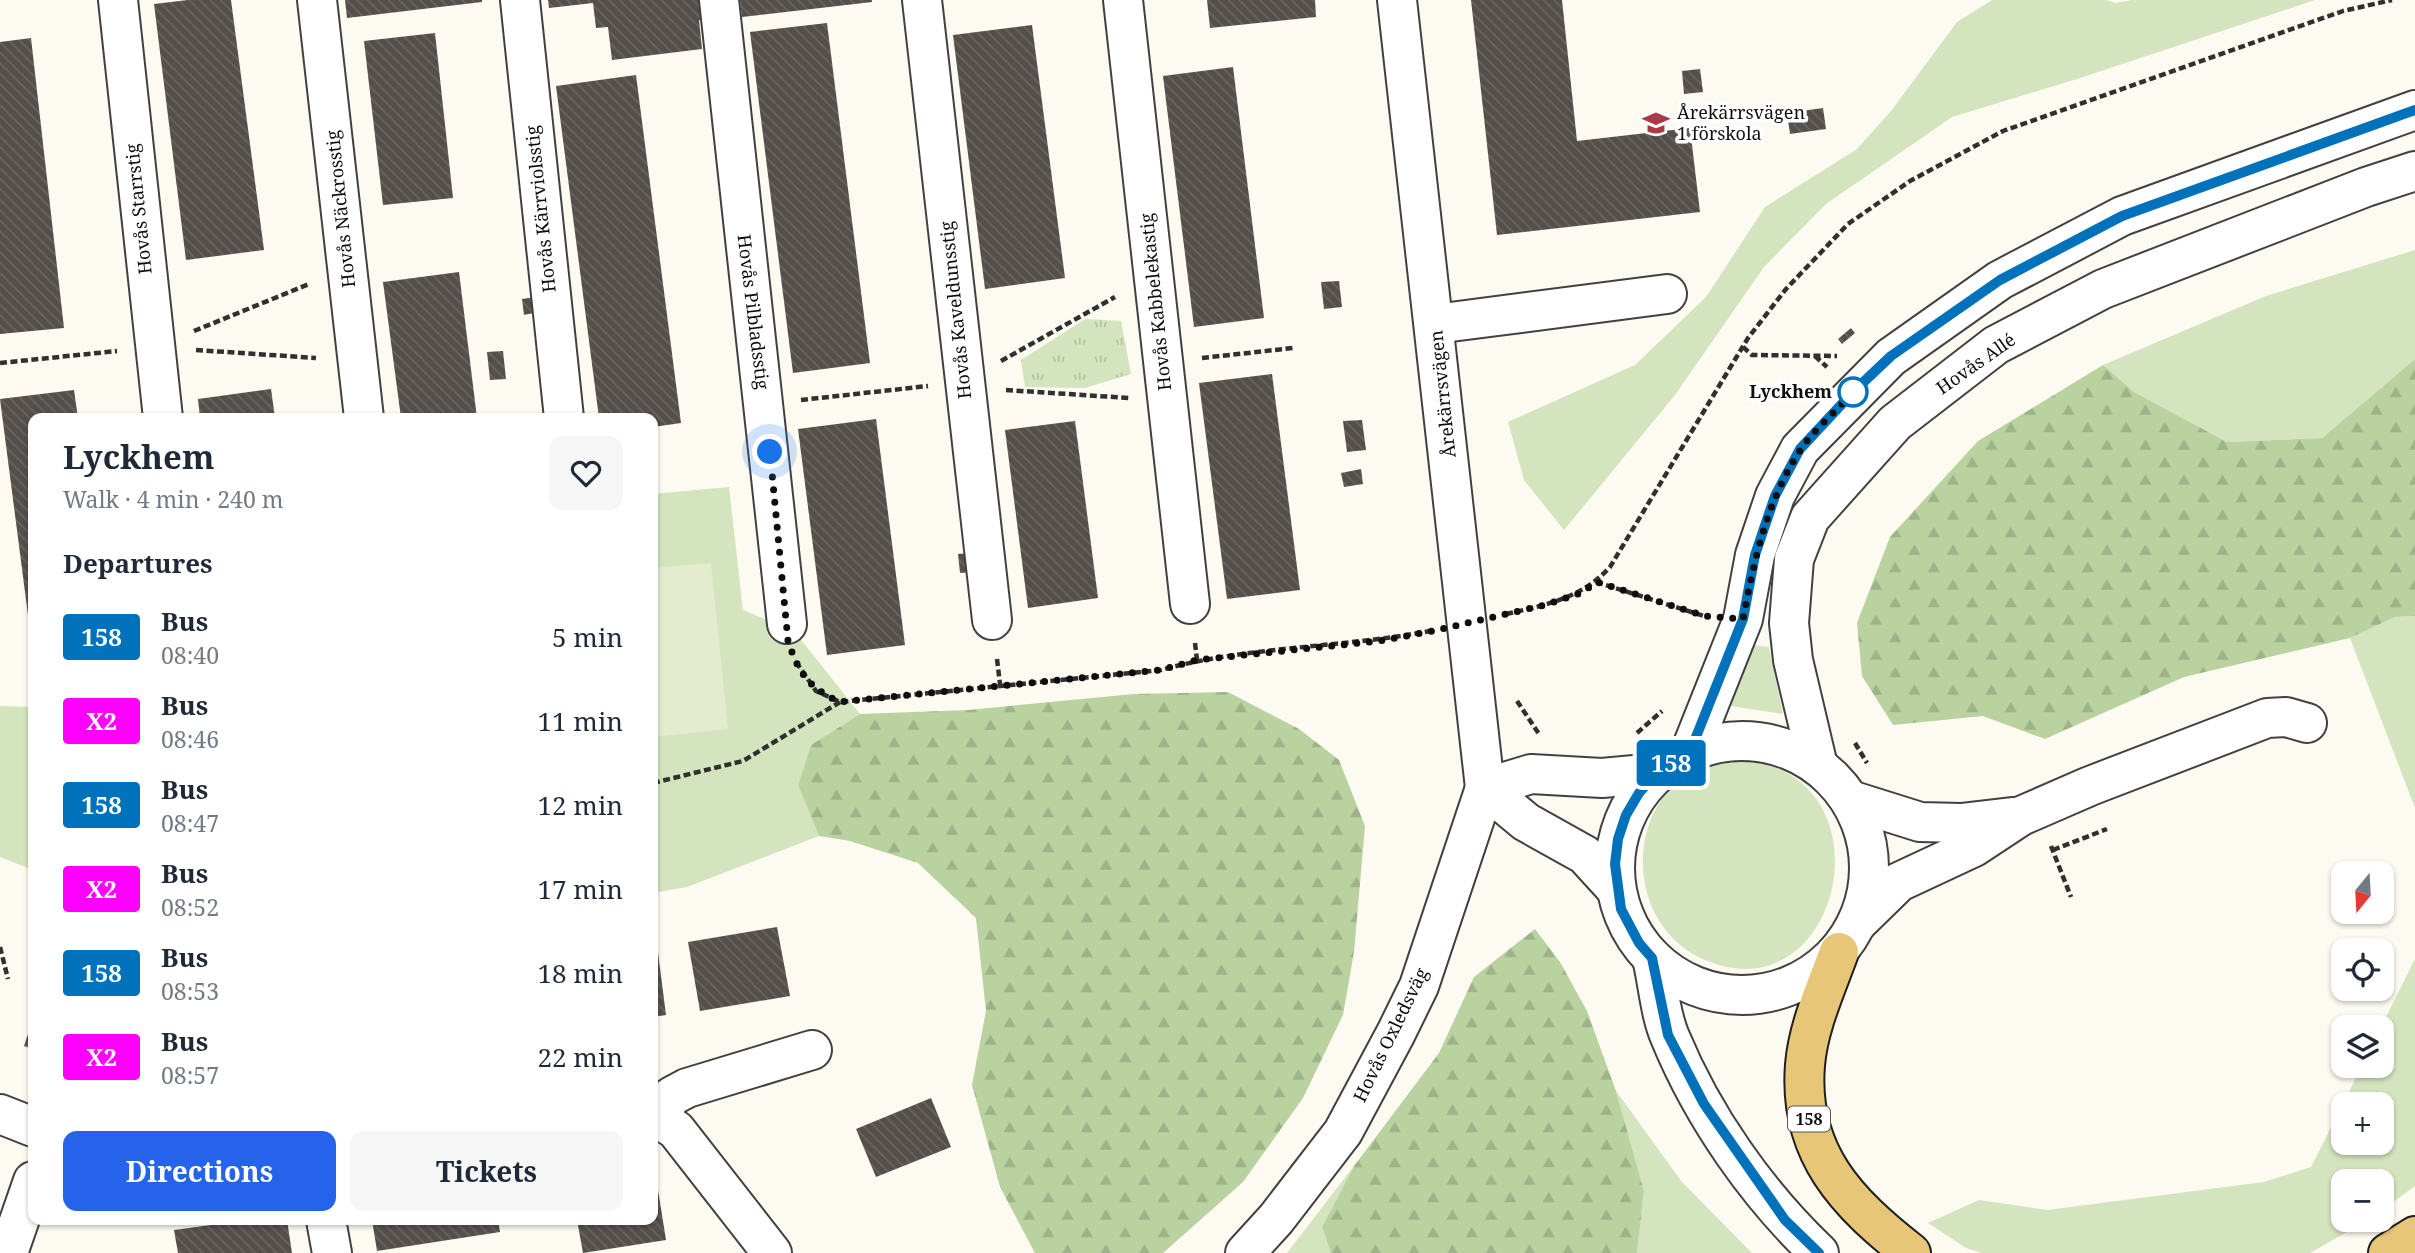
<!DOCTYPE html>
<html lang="en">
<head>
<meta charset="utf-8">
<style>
  :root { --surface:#fff; --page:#f6f6f7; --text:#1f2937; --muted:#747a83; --accent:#2563eb }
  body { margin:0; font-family:"Noto Serif",serif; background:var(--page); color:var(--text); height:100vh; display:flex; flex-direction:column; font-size:26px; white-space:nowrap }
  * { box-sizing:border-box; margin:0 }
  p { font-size:23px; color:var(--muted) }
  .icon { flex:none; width:38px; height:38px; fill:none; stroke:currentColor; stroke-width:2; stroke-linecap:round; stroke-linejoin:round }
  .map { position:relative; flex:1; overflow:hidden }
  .panel { position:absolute; left:28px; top:413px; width:630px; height:812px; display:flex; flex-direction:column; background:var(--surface); border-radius:14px; box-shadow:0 2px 5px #0004 }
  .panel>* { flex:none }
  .badge { padding:0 14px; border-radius:5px; font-size:24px; line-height:46px }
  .needle { width:46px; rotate:198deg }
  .controls { position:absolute; left:2331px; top:861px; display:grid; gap:14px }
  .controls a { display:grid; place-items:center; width:63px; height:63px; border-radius:14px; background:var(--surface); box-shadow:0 2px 5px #0004; font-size:35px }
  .you { position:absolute; width:35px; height:35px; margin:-18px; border:5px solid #fff; border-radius:50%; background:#1a73e8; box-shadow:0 0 0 10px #1a73e833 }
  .map>.badge { position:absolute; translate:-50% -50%; box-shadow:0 0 0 4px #fff }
  h2 { padding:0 35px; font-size:26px; line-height:63px }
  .round { display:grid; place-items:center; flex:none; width:74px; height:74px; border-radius:14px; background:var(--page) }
  .overview { display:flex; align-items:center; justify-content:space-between; height:119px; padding:0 35px }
  h1 { font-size:33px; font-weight:700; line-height:52px }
  .cta { display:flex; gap:14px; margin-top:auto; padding:14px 35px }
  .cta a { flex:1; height:80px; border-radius:14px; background:var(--accent); color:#fff; font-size:28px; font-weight:700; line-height:80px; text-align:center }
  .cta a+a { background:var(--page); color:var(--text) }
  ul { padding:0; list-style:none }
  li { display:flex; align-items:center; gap:21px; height:84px; padding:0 35px }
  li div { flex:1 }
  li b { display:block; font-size:26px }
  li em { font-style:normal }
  li .badge { min-width:77px; font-weight:700; text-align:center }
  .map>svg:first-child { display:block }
  .grass { fill:#d3e4be; fill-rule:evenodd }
  .forest { fill:url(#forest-firs) }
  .park { fill:url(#park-tufts) }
  .pitch { fill:#e3eccf }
  .building { fill:url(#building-back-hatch) }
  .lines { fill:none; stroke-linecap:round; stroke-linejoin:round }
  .minor-casing { stroke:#414141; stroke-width:42 }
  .major-casing { stroke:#1f1f1f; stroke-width:42 }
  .path { stroke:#303030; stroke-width:4.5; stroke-dasharray:7 3.5; stroke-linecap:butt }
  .minor { stroke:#fff; stroke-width:38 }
  .major { stroke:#e7c777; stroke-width:38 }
  .line-casing { stroke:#fff; stroke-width:16 }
  .line { stroke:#0072bc; stroke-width:10 }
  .walk { stroke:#0e0e0e; stroke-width:7; stroke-dasharray:0 12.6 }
  .stop-dot { fill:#fff; stroke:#0072bc; stroke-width:3.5 }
  .labels { text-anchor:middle; stroke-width:7; stroke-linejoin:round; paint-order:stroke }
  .shield { fill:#fff; stroke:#565656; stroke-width:2 }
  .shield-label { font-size:16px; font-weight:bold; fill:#0e0e0e }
  .poi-label { font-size:18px; fill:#0e0e0e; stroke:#fff; text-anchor:start }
  .street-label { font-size:18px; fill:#0e0e0e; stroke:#fff }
  .stop-label { font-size:18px; font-weight:bold; fill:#0e0e0e; stroke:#fff; text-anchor:end }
</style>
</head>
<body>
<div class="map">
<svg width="2415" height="1253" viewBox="0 0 2415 1253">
  <defs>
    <pattern id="forest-firs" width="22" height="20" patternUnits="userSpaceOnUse" patternTransform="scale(1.75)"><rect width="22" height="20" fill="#b9d2a0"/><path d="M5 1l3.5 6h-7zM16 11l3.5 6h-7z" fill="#9eb389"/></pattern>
    <pattern id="park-tufts" width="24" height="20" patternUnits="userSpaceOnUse" patternTransform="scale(1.75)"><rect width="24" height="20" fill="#d3e4be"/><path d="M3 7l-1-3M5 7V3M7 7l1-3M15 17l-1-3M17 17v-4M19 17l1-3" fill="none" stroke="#b4c2a2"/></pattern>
    <pattern id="building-back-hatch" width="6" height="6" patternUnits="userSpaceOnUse" patternTransform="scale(1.75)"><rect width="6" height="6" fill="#554f4c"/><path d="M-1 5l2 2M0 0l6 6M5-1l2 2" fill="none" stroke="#696461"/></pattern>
  </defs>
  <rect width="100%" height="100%" fill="#fdfaf1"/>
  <g class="grass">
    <path d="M1992,0H2106L2115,3L2132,0H2315L2077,79L1952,117L1826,204L1764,267L1675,395L1564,530L1524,480L1508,422L1635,365L1706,297L1765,207L1857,149L1891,111L1957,22Z"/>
    <path d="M2415,250V359L2322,438L2227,442L2134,392L2103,365L2266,296Z"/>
    <path d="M729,487L743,610L794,631L860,714L811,745L798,785L819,836L687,887L653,893V494Z"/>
    <path d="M2415,616V808L2350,638L2395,617Z"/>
    <path d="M1754,645L1769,647L1783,714L1730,706Z"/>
    <path d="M0,706L33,707V870L0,857Z"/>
    <path d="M1737,759C1753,762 1769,764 1783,771C1882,820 1829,1004 1713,963C1689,955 1669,939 1657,917C1628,866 1644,791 1701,767C1712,762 1725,761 1737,759Z"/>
    <path d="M2415,959V1186L2382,1210V1181H2343V1220H2368L2310,1253H1982L1966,1248L1928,1223L1979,1200L2047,1210L2264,1182L2311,1167L2362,1066H2382L2381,1027ZM2382,1104V1143H2343V1104Z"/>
    <path d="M1616,1091L1682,1182L1752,1253H1637L1644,1191Z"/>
    <path d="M1354,1166L1322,1227L1331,1253H1287Z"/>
  </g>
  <g class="forest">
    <path d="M2415,359V616L2395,617L2350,638L2184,677L2045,739L1983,716L1893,725L1862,676L1857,623L1890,537L1978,441L2103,365L2134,392L2227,442L2322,438Z"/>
    <path d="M1228,692L1299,729L1339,760L1365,826L1354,952L1343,1015L1303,1098L1243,1182L1163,1253H1035L1000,1187L972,1085L986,1011L976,918L918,863L850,841L819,836L798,785L811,745L860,714L968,710L1134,694Z"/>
    <path d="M1535,929L1560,962L1587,1011L1616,1091L1644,1191L1637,1253H1331L1322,1227L1354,1166L1439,1053L1474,977Z"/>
  </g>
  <path class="park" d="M1085,319L1121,321L1131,374L1085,388L1025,387L1021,360Z"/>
  <path class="pitch" d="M711,563L728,729L653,737V568Z"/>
  <g class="building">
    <path d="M188,0H231L264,250L186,260L154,4Z"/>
    <path d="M345,0H482V2L347,18Z"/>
    <path d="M548,0H708L711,18L699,20L702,49L612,60L608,27L596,28L593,3L549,8Z"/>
    <path d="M740,0H872V2L742,17Z"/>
    <path d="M1207,0H1315L1316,17L1210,28Z"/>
    <path d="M1471,0H1562L1577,141L1690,128L1700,212L1497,235Z"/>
    <path d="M827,23L870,363L793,373L750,32Z"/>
    <path d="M1032,25L1065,278L985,289L953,35Z"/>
    <path d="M435,33L453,198L383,205L364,41Z"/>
    <path d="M31,38L64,328L0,334V42Z"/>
    <path d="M1233,67L1264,318L1194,327L1163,76Z"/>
    <path d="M1700,69L1703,92L1684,94L1682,71Z"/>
    <path d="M636,75L681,423L653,427V418H599L556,86Z"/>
    <path d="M1823,108L1826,129L1790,134L1787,113Z"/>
    <path d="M459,272L477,418H401L383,282Z"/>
    <path d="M1339,281L1342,307L1324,309L1321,282Z"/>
    <path d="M535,297L538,312L524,315L522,299Z"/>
    <path d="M1851,328L1855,333L1842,344L1838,339Z"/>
    <path d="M503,351L506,379L490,380L487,352Z"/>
    <path d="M1272,374L1300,590L1227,599L1199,383Z"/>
    <path d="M271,389L275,418H200L198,399Z"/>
    <path d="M74,390L78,418H33L32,646L0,399Z"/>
    <path d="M876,419L905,645L827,655L798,429Z"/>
    <path d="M1362,420L1366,450L1347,452L1343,421Z"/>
    <path d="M1075,421L1098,598L1028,608L1005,430Z"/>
    <path d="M1361,469L1363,484L1344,487L1341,473Z"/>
    <path d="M969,553L972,572L960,573L958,554Z"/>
    <path d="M777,927L790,996L700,1011L688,942Z"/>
    <path d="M657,945L666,1015L653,1017V946Z"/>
    <path d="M33,1019V1049L24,1046Z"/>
    <path d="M931,1098L951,1147L876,1177L856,1129Z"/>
    <path d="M657,1184L666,1240L583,1253L577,1220H653V1185Z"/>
    <path d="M248,1220H287L292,1253H178L174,1230Z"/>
    <path d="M372,1220H498L500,1232L377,1251Z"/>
  </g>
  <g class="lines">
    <defs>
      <g id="minor">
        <path d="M118,0L163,418"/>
        <path d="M317,0L364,418"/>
        <path d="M520,0L564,418"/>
        <path d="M719,0L787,624"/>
        <path d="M922,0L992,620"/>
        <path d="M1123,0L1190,604"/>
        <path d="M1397,0L1485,788L1526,822L1585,855L1616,889"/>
        <path d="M1435,324L1667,294"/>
        <circle cx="1742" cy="868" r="127"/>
        <path d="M1690,752L1743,619L1755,555L1775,496L1800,449L1891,357L2000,280L2122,216L2415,110"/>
        <path d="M1818,766L1793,660L1789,623L1794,559L1810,518L1895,423L1996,345L2103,289L2366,187L2415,171"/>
        <path d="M1485,788L1531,774L1602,778L1656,773"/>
        <path d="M1850,800L1920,822L1961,823L2012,817"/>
        <path d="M1858,922L1899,882L1974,847L2021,816L2090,786L2267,718L2286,717L2307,723"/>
        <path d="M1652,958C1658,983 1660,1014 1670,1037C1703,1117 1757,1194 1819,1253"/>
        <path d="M0,1114L33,1127"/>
        <path d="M653,1115L676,1130L772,1253"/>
        <path d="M657,1116L672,1096L687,1088L812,1050"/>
        <path d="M326,1220L332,1253"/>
        <path d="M8,1253L33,1181"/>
        <path d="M1245,1253L1276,1219L1343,1132L1396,1033L1419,986L1485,788"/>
      </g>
      <g id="major">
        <path d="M1839,952C1826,988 1808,1027 1805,1065C1798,1153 1847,1203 1911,1253"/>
        <path d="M2388,1253L2415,1236"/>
      </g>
    </defs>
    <use href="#minor" class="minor-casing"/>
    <use href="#major" class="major-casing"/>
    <g class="path">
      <path d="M194,331L309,284"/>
      <path d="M1743,347L1752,355L1837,356"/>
      <path d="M196,350L316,358"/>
      <path d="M1815,356L1827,367"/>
      <path d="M1202,358L1293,348"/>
      <path d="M1001,361L1115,297"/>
      <path d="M0,363L117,351"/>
      <path d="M1006,390L1129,398"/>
      <path d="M801,400L928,386"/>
      <path d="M1596,582L1704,616"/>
      <path d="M1506,614C1546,605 1582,598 1610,567L1748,338L1786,289L1848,224L1910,181L2003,131L2343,11L2392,0"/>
      <path d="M1195,643L1197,660"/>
      <path d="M997,659L1000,684"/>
      <path d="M796,662L816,691L840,702L1161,670C1248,646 1341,648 1430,631"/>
      <path d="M1517,701L1539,734"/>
      <path d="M1637,733L1662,711"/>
      <path d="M1855,743L1867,763"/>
      <path d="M653,783L743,761L840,702"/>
      <path d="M2051,846L2071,897"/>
      <path d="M2053,850L2107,829"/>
      <path d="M0,947L8,979"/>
    </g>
    <use href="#minor" class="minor"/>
    <use href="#major" class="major"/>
  </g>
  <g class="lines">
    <defs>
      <path id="line" d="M1819,1253L1785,1220L1704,1104L1668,1035L1652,958L1639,943L1621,909L1615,864L1618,839L1626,815L1639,793L1656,774L1690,752L1743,619L1755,555L1775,496L1800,449L1853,392L1891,356L2000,280L2122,216L2415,110"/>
    </defs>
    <use href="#line" class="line-casing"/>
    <use href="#line" class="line"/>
    <path class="walk" d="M770,452L788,641C799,674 809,688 840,702L1161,670L1197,660L1379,641L1433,631L1545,605L1581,593L1597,582L1705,616L1743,619C1754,561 1766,503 1799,452C1813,430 1836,412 1853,392"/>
  </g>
  <defs>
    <symbol id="school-bare" viewBox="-9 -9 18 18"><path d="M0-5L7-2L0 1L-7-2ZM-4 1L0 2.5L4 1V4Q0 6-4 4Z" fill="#ac3843" stroke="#fff" stroke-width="2.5" paint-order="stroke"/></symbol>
  </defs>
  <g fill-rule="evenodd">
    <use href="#school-bare" x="1637" y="104" width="38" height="38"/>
  </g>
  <circle class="stop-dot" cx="1853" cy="392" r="14"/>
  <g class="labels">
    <rect class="shield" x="1788" y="1106.5" width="42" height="25" rx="5"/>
    <g class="shield-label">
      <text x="1809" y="1125">158</text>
    </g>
    <g class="poi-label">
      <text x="1677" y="119">Årekärrsvägen<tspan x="1677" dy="21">1 förskola</tspan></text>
    </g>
    <g class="street-label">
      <text transform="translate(139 209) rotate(-96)" y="6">Hovås Starrstig</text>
      <text transform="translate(341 209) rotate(-96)" y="6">Hovås Näckrosstig</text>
      <text transform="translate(541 209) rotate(-96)" y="6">Hovås Kärrviolsstig</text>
      <text transform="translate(1156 302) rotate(-96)" y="6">Hovås Kabbelekastig</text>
      <text transform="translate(956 310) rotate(-96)" y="6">Hovås Kaveldunsstig</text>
      <text transform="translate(753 312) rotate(83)" y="6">Hovås Pilbladsstig</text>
      <text transform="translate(1976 364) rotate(-35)" y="6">Hovås Allé</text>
      <text transform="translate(1443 394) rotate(-96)" y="6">Årekärrsvägen</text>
      <text transform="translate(1391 1035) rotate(-64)" y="6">Hovås Oxledsväg</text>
    </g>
    <g class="stop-label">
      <text x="1832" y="398">Lyckhem</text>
    </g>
  </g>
</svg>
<div class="controls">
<a><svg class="needle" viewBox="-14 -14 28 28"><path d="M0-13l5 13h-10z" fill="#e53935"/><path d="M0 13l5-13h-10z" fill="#747a83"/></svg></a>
<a><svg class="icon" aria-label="locate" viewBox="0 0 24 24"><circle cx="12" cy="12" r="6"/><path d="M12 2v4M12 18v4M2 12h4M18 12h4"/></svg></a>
<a><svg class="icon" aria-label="layers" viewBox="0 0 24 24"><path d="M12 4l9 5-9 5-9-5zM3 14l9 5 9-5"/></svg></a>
<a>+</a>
<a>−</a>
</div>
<div class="you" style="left:770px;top:452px"></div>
<b class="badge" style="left:1671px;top:763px;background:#0072bc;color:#fff">158</b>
<section class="panel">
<div class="overview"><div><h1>Lyckhem</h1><p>Walk · 4 min · 240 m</p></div><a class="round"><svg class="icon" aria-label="heart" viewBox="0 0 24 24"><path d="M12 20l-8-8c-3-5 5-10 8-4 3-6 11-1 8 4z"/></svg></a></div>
<h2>Departures</h2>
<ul>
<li><span class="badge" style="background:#0072bc;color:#fff">158</span><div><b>Bus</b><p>08:40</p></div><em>5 min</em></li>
<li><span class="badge" style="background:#f0f;color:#fff">X2</span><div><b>Bus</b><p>08:46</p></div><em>11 min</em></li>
<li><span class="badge" style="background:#0072bc;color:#fff">158</span><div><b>Bus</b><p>08:47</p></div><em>12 min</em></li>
<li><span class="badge" style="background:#f0f;color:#fff">X2</span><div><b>Bus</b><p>08:52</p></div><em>17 min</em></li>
<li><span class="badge" style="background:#0072bc;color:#fff">158</span><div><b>Bus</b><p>08:53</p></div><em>18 min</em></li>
<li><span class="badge" style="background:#f0f;color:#fff">X2</span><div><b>Bus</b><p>08:57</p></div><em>22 min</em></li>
</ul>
<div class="cta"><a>Directions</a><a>Tickets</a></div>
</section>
</div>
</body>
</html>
